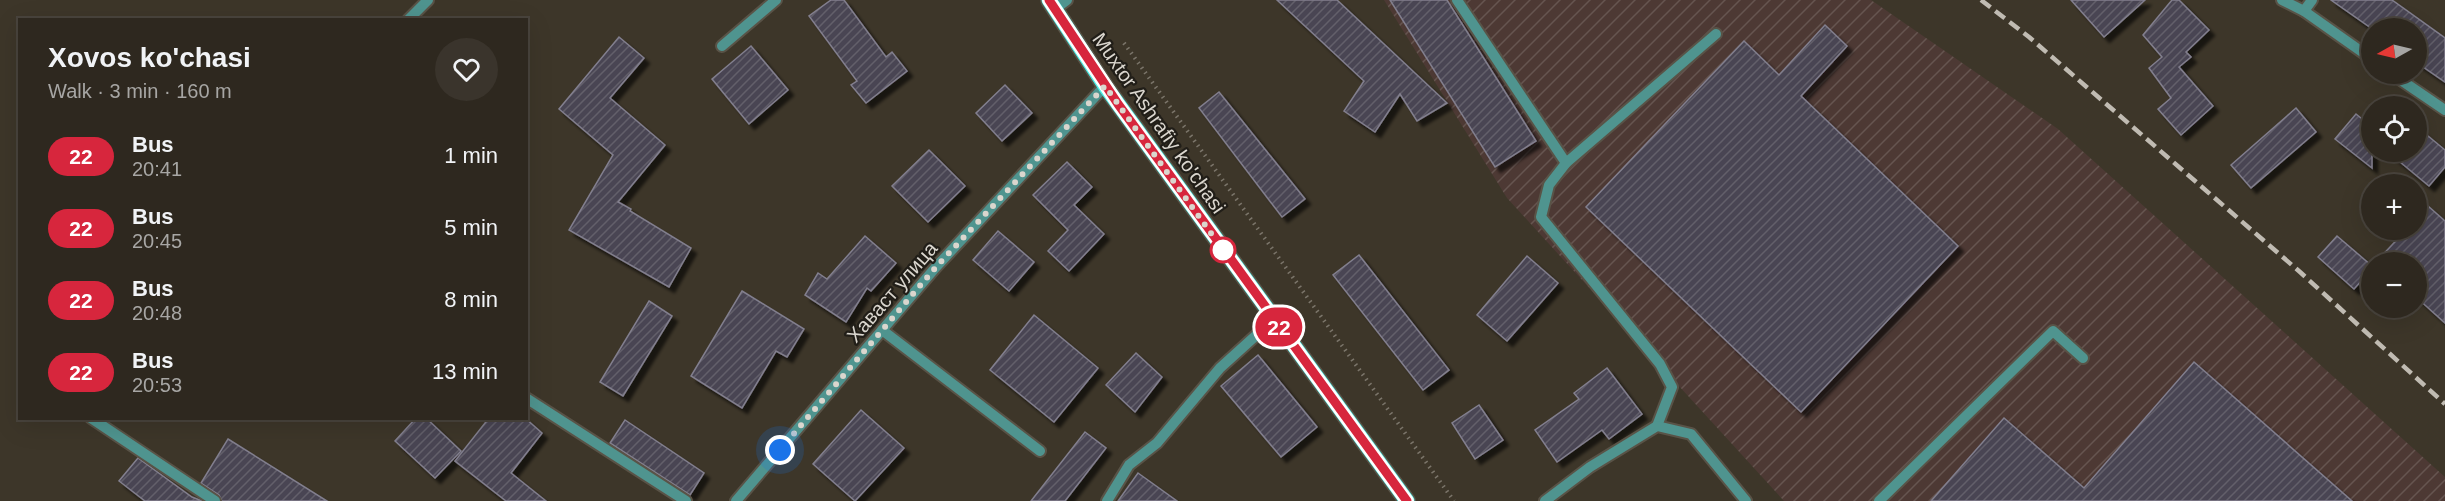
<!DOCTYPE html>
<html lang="en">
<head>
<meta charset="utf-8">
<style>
  :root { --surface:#2e281f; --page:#3a342c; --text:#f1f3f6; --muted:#a7a6a4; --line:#49443d }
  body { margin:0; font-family:Helvetica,sans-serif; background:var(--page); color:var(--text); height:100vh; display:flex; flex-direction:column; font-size:22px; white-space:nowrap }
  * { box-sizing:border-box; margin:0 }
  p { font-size:20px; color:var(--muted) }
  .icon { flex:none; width:33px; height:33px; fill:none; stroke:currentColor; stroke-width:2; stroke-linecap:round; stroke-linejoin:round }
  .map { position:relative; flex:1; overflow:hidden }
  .drawer { position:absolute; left:18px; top:18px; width:510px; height:402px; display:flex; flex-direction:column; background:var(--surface); border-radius:0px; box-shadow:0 6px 24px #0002,0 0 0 2px var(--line) }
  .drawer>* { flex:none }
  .badge { padding:0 12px; border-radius:20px; font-size:21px; line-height:39px }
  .needle { width:39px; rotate:262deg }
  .fabs { position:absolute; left:2361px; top:18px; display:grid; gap:12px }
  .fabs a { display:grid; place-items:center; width:66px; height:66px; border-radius:50%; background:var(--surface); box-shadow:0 6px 24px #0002,0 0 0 2px var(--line); font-size:30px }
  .you { position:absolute; width:30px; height:30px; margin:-15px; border:4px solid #fff; border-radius:50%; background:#1a73e8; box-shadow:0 0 0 9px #1a73e833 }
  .map>.badge { position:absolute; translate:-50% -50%; box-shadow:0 0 0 3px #fff }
  .round { display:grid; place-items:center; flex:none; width:63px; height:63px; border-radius:32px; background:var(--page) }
  .summary { display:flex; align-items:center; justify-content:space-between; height:102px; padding:0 30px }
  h1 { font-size:28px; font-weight:700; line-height:45px }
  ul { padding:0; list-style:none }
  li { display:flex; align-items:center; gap:18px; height:72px; padding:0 30px }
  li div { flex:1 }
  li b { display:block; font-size:22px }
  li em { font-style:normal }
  li .badge { min-width:66px; font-weight:700; text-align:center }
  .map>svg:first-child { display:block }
  .industrial { fill:url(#industrial-furrows) }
  .building { fill:url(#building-hatch); stroke:#827f8e; stroke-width:1.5; filter:url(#shadow) }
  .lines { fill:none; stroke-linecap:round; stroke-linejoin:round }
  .minor-casing { stroke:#595347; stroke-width:14 }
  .major-casing { stroke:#595347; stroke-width:18 }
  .path { stroke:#7b756a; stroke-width:4; stroke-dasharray:1.5 4.5; stroke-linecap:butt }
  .minor { stroke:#4f948f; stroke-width:10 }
  .major { stroke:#4bf1e8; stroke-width:15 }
  .rail { stroke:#c0bbb2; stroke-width:4.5; stroke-dasharray:12 6; stroke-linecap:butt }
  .line-casing { stroke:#fff; stroke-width:14 }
  .line { stroke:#d7263d; stroke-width:9 }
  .walk { stroke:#dad6ce; stroke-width:6; stroke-dasharray:0 10.8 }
  .stop-dot { fill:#fff; stroke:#d7263d; stroke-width:3 }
  .labels { text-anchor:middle; stroke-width:4.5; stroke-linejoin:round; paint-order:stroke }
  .street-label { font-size:20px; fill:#dad6ce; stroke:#211e18 }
</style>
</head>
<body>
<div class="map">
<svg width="2445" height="501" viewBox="0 0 2445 501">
  <defs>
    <pattern id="industrial-furrows" width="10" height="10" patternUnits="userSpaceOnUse" patternTransform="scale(1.5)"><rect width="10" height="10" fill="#4d3934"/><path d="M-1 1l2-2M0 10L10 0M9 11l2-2" fill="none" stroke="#665550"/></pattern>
    <pattern id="building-hatch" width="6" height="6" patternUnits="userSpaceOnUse" patternTransform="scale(1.5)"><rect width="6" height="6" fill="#494553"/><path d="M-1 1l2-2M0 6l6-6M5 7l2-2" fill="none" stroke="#635f6b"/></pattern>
    <filter id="shadow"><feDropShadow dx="5.5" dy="5.5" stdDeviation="1.5" flood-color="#0009"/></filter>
  </defs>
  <rect width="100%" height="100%" fill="#3d3629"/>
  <path class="industrial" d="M1384,0H1871L2058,129L2445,477V501H1784L1507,198Z"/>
  <g class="building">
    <path d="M831,0H844L886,57L892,52L907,71L866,103L851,85L857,81L809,16Z"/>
    <path d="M1277,0H1337L1447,103L1417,121L1400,94L1375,132L1344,111L1364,81Z"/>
    <path d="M1390,0H1447L1536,141L1495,167Z"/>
    <path d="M2071,0H2145L2104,37Z"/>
    <path d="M2172,0H2179L2209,30L2186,52L2191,57L2179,67L2213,106L2181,135L2158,109L2171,98L2149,68L2162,57L2143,35Z"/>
    <path d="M2331,0H2392L2445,38V82L2416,62V28H2371Z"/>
    <path d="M1825,25L1847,46L1801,96L1958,246L1801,412L1586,207L1744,41L1779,75Z"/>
    <path d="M619,37L644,58L610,98L665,145L618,202L631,209L630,211L691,248L669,287L569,230L613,155L559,109Z"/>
    <path d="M751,46L788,90L749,124L712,79Z"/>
    <path d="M1005,85L1032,113L1002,141L976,113Z"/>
    <path d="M1219,92L1305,199L1282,217L1199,108Z"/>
    <path d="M2296,108L2316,132L2251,188L2231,165Z"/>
    <path d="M2356,114L2372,127V168L2335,139Z"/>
    <path d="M2416,126L2445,150V167L2429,186L2388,152H2416Z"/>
    <path d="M929,150L965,186L928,222L892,186Z"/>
    <path d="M1067,162L1092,187L1074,205L1104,234L1069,271L1048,251L1068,230L1033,195Z"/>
    <path d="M2428,206L2445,221V323L2416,297V262H2376L2406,230H2416V218Z"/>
    <path d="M998,231L1034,262L1009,291L973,260Z"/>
    <path d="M865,236L896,263L871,291L867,288L846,322L805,295L818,273L827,279Z"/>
    <path d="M2337,236L2372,266V269L2354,289L2318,257Z"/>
    <path d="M1359,255L1449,370L1423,390L1333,275Z"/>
    <path d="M1527,256L1558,283L1507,341L1477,315Z"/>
    <path d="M742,291L804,329L787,357L776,351L742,408L691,376Z"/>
    <path d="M649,301L672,316L623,396L600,382Z"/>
    <path d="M1034,315L1098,368L1054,422L990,370Z"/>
    <path d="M1136,353L1162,377L1135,412L1106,385Z"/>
    <path d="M1258,355L1317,427L1281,457L1221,386Z"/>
    <path d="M2194,362L2352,501H1931L2004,418L2084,488Z"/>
    <path d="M1607,368L1642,414L1609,439L1602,430L1557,462L1535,430L1579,399L1574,393Z"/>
    <path d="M1479,405L1503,440L1475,459L1452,423Z"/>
    <path d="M861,410L904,448L855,501L813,464Z"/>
    <path d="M416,418H426L461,451L435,478L395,441Z"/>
    <path d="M489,418H525L542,433L511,473L546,501H506L455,461Z"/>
    <path d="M625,420L704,473L690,495L610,443Z"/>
    <path d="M1085,432L1106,448L1065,501H1031Z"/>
    <path d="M228,439L327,501H222L219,495L201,483Z"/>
    <path d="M138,458L192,497L202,501H145L119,481Z"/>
    <path d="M1138,473L1177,501H1118Z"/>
  </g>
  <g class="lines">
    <defs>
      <g id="minor">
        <path d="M1457,0L1566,163"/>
        <path d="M2282,0L2304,11L2372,59"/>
        <path d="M1055,9L1067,0"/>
        <path d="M2304,11L2312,0"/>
        <path d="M408,20L428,0"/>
        <path d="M722,46L776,0"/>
        <path d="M2392,74L2445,110"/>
        <path d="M882,330L1040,451"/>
        <path d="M526,398L686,501"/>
        <path d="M91,418L215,501"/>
        <path d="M1657,426L1672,387L1660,364L1541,217L1549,185L1566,163L1716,34"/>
        <path d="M736,501L936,267L1105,86"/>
        <path d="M1107,501L1129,465L1157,443L1220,368L1273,320"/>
        <path d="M1545,501L1590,467L1657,426L1691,434L1746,501"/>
        <path d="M1879,501L2053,331L2083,358"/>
      </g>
      <path id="major" d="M1049,0L1105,86L1407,501"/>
    </defs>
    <use href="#minor" class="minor-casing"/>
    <use href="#major" class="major-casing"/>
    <path class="path" d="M1124,43L1454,501"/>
    <use href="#minor" class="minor"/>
    <use href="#major" class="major"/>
    <path class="rail" d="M1981,0L2029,37L2300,272L2445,404"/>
  </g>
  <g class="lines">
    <defs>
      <path id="line" d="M1049,0L1118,104L1407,501"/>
    </defs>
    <use href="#line" class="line-casing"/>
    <use href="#line" class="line"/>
    <path class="walk" d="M780,450L936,267L1105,86L1223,250"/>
  </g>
  <circle class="stop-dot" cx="1223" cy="250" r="12"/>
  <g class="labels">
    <g class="street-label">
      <text transform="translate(1159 123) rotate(55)" y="7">Muxtor Ashrafiy ko'chasi</text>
      <text transform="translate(892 292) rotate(-49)" y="7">Хаваст улица</text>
    </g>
  </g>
</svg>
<div class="fabs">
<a><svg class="needle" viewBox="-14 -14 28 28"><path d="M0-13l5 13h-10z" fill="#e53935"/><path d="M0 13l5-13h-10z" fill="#a7a6a4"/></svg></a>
<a><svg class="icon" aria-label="locate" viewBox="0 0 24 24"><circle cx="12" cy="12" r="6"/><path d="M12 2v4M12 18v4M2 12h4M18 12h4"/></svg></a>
<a>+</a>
<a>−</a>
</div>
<div class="you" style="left:780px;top:450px"></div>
<b class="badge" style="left:1279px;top:327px;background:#d7263d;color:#fff">22</b>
<section class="drawer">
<div class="summary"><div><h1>Xovos ko'chasi</h1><p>Walk · 3 min · 160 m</p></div><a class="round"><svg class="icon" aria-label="heart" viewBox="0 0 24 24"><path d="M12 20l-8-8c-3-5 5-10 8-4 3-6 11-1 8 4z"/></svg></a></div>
<ul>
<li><span class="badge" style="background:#d7263d;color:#fff">22</span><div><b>Bus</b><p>20:41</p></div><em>1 min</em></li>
<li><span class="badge" style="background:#d7263d;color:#fff">22</span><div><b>Bus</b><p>20:45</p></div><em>5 min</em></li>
<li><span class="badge" style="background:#d7263d;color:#fff">22</span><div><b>Bus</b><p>20:48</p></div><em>8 min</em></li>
<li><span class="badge" style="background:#d7263d;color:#fff">22</span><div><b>Bus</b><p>20:53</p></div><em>13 min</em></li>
</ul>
</section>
</div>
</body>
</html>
